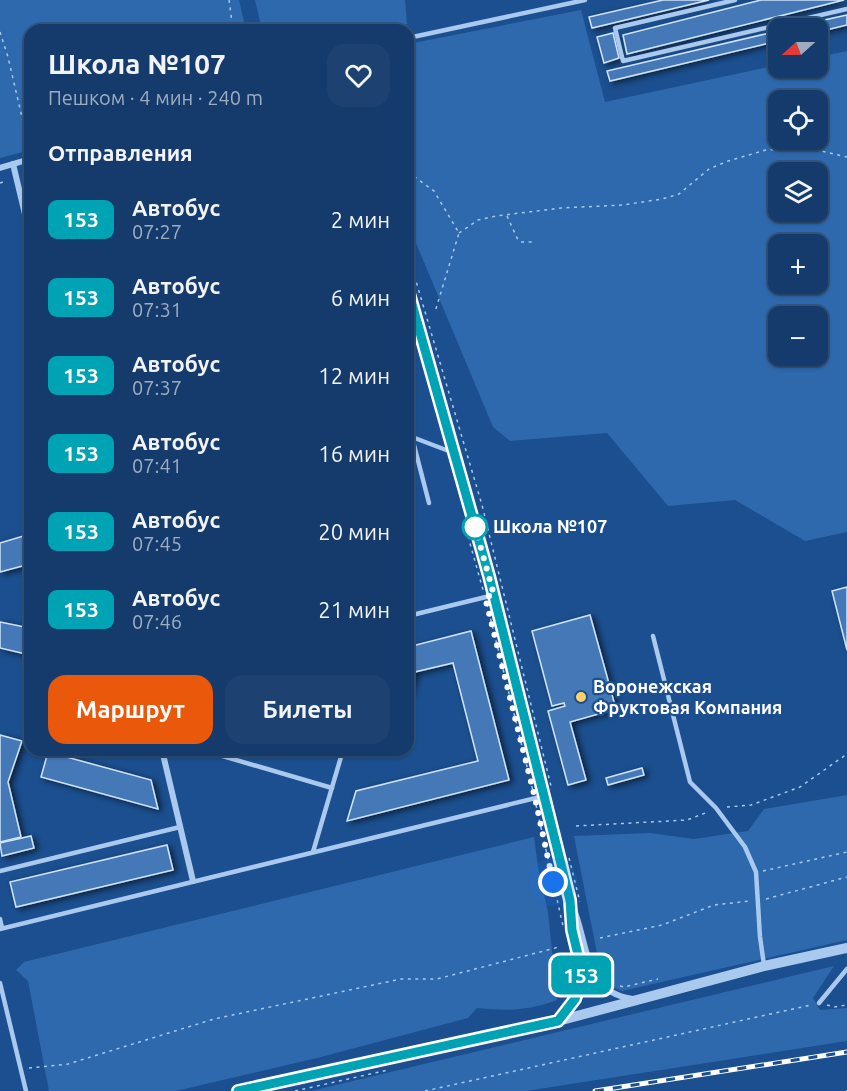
<!DOCTYPE html>
<html lang="ru">
<head>
<meta charset="utf-8">
<style>
  :root { --surface:#143b6b; --page:#1d4271; --text:#f1f3f6; --muted:#9dadc1; --line:#33557e; --accent:#ea580c }
  body { margin:0; font-family:Ubuntu,sans-serif; background:var(--page); color:var(--text); height:100vh; display:flex; flex-direction:column; font-size:22px; white-space:nowrap }
  * { box-sizing:border-box; margin:0 }
  p { font-size:20px; color:var(--muted) }
  .icon { flex:none; width:33px; height:33px; fill:none; stroke:currentColor; stroke-width:2; stroke-linecap:round; stroke-linejoin:round }
  .map { position:relative; flex:1; overflow:hidden }
  .side { position:absolute; left:24px; top:24px; width:390px; height:732px; display:flex; flex-direction:column; background:var(--surface); border-radius:18px; box-shadow:0 2px 4px #0004,0 0 0 2px var(--line) }
  .side>* { flex:none }
  .badge { padding:0 12px; border-radius:9px; font-size:21px; line-height:39px }
  .needle { width:39px; rotate:249deg }
  .tools { position:absolute; left:768px; top:18px; display:grid; gap:12px }
  .tools a { display:grid; place-items:center; width:60px; height:60px; border-radius:12px; background:var(--surface); box-shadow:0 2px 4px #0004,0 0 0 2px var(--line); font-size:30px }
  .you { position:absolute; width:30px; height:30px; margin:-15px; border:4px solid #fff; border-radius:50%; background:#1a73e8; box-shadow:0 0 0 9px #1a73e833 }
  .map>.badge { position:absolute; translate:-50% -50%; box-shadow:0 0 0 3px #fff }
  h2 { padding:0 24px; font-size:22px; line-height:54px }
  .round { display:grid; place-items:center; flex:none; width:63px; height:63px; border-radius:18px; background:var(--page) }
  .head { display:flex; align-items:center; justify-content:space-between; height:102px; padding:0 24px }
  h1 { font-size:28px; font-weight:600; line-height:45px }
  .primary-button { display:flex; gap:12px; margin-top:auto; padding:12px 24px }
  .primary-button a { flex:1; height:69px; border-radius:18px; background:var(--accent); color:#fff; font-size:24px; font-weight:600; line-height:69px; text-align:center }
  .primary-button a+a { background:var(--page); color:var(--text) }
  ul { padding:0; list-style:none }
  li { display:flex; align-items:center; gap:18px; height:78px; padding:0 24px }
  li div { flex:1 }
  li b { display:block; font-size:22px }
  li em { font-style:normal }
  li .badge { min-width:66px; font-weight:700; text-align:center }
  .map>svg:first-child { display:block }
  .green { fill:#2e69ad; fill-rule:evenodd }
  .building { fill:#4478b7; stroke:#cfe3fa; stroke-width:1.5; filter:url(#shadow) }
  .lines { fill:none; stroke-linecap:round; stroke-linejoin:round }
  .path { stroke:#a9c9ee; stroke-width:1.5; stroke-dasharray:3 4.5; stroke-linecap:butt }
  .service { stroke:#a9c9ee; stroke-width:4.5 }
  .minor { stroke:#a9c9ee; stroke-width:6 }
  .tertiary { stroke:#a9c9ee; stroke-width:10 }
  .rail-casing { stroke:#fff; stroke-width:5 }
  .rail { stroke:#1b4f8f; stroke-width:3; stroke-dasharray:9; stroke-linecap:butt }
  .line-casing { stroke:#fff; stroke-width:14 }
  .line { stroke:#00a3b4; stroke-width:9 }
  .walk { stroke:#fff; stroke-width:6; stroke-dasharray:0 10.8 }
  .stop-dot { fill:#fff; stroke:#00a3b4; stroke-width:3 }
  .poi-dot { fill:#ffd166; stroke:#1b4f8f; stroke-width:2 }
  .labels { text-anchor:middle; stroke-width:4.5; stroke-linejoin:round; paint-order:stroke }
  .stop-label { font-size:18px; font-weight:bold; fill:#fff; stroke:#1b4f8f; text-anchor:start }
  .poi-label { font-size:18px; font-weight:bold; fill:#fff; stroke:#1b4f8f; text-anchor:start }
</style>
</head>
<body>
<div class="map">
<svg width="847" height="1091" viewBox="0 0 847 1091">
  <defs>
    <filter id="shadow"><feDropShadow dx="3.5" dy="2" stdDeviation="3" flood-color="#0009"/></filter>
  </defs>
  <rect width="100%" height="100%" fill="#1b4f8f"/>
  <g class="green">
    <path d="M0,0H239L246,30H30V150L0,158Z"/>
    <path d="M255,0H405L407,24L370,30H262Z"/>
    <path d="M581,10L605,102L778,65V68H818V57L847,51V532L805,541L735,500L668,506L607,433L510,441L493,427L408,224V44ZM818,100V140H778V100ZM818,172V212H778V172ZM818,244V284H778V244ZM818,316V356H778V316Z"/>
    <path d="M847,795V940L622,991L608,985L602,979L574,836L650,833L694,839L748,831L764,809Z"/>
    <path d="M534,837L538,867L548,912L557,1000C527,1011 509,1011 477,1008L468,1018L321,1057L176,1091H49L28,981L16,970L24,962Z"/>
    <path d="M834,966L813,998L820,1010L847,1008V1041L526,1091H311Z"/>
  </g>
  <g class="building">
    <path d="M663,0H709L592,28L589,17Z"/>
    <path d="M761,0H844L627,54L623,35Z"/>
    <path d="M847,15V25L818,32V28H788Z"/>
    <path d="M778,31V41L610,81L607,71Z"/>
    <path d="M613,33L619,58L604,63L597,37Z"/>
    <path d="M30,534V564L0,572V543Z"/>
    <path d="M847,587V650L832,591Z"/>
    <path d="M590,615L616,709L570,722L586,780L568,785L548,711L565,706L564,703L552,706L532,631Z"/>
    <path d="M0,622L30,628V655L0,648Z"/>
    <path d="M471,631L509,780L347,821L356,791L478,761L453,663L415,672L408,697V647Z"/>
    <path d="M0,735L22,741L8,782L21,837L0,842Z"/>
    <path d="M48,752L151,780L158,809L41,777Z"/>
    <path d="M642,768L644,775L608,785L606,778Z"/>
    <path d="M31,836L34,848L2,856L0,843Z"/>
    <path d="M167,845L173,870L16,907L10,882Z"/>
  </g>
  <g class="lines">
    <g class="path">
      <path d="M229,0L233,30"/>
      <path d="M0,32L8,57L28,143"/>
      <path d="M408,172L434,191L459,233L435,312"/>
      <path d="M26,176L30,172"/>
      <path d="M0,183L6,181"/>
      <path d="M507,216L518,240L522,242H532"/>
      <path d="M459,233L478,220L496,216L561,208L623,205L662,199L679,194L709,169L728,161L766,150L808,148L847,157"/>
      <path d="M408,254L482,505L551,786"/>
      <path d="M466,529L483,590"/>
      <path d="M487,604L533,791"/>
      <path d="M536,805L563,926"/>
      <path d="M727,807L751,805L800,787L847,754"/>
      <path d="M576,826L687,820L708,812"/>
      <path d="M569,858L580,902"/>
      <path d="M763,871L847,852"/>
      <path d="M766,899L847,877"/>
      <path d="M600,938L662,925L714,905L750,901"/>
      <path d="M620,986L624,987L658,979"/>
      <path d="M827,1005L834,1007L847,1005"/>
      <path d="M29,1068L68,1064L214,1019L401,979H437L559,947"/>
      <path d="M295,1091L388,1070"/>
      <path d="M425,1091L811,1005"/>
      <path d="M846,1091H847"/>
    </g>
    <g class="service">
      <path d="M735,0L615,28L623,61L847,9"/>
      <path d="M408,38L585,0"/>
      <path d="M408,422L429,503"/>
      <path d="M412,437L454,453"/>
      <path d="M408,616L494,595"/>
      <path d="M653,636L690,782L716,808L745,847L756,872L760,937L764,965"/>
      <path d="M202,750L332,788"/>
      <path d="M313,852L343,750"/>
      <path d="M0,871L180,827"/>
      <path d="M0,919L2,928"/>
      <path d="M0,929L544,796"/>
      <path d="M0,983L26,1091"/>
      <path d="M819,1003L847,969"/>
    </g>
    <g class="minor">
      <path d="M13,164L30,235"/>
      <path d="M0,168L30,159"/>
      <path d="M408,290L489,576L570,900L572,929L580,963L581,981L575,999L559,1020"/>
      <path d="M162,750L193,881"/>
      <path d="M573,907C588,942 584,993 633,999"/>
    </g>
    <path class="tertiary" d="M238,1091L558,1021L764,966L847,948"/>
    <defs>
      <path id="rail" d="M595,1091L847,1052"/>
    </defs>
    <use href="#rail" class="rail-casing"/>
    <use href="#rail" class="rail"/>
  </g>
  <g class="lines">
    <defs>
      <path id="line" d="M238,1091L558,1021L575,999L581,981L580,963L572,930L570,900L489,576L408,290"/>
    </defs>
    <use href="#line" class="line-casing"/>
    <use href="#line" class="line"/>
    <path class="walk" d="M475,527L494,595L485,597L535,798L553,882"/>
  </g>
  <circle class="stop-dot" cx="475" cy="527" r="12"/>
  <circle class="poi-dot" cx="581" cy="697" r="6"/>
  <g class="labels">
    <g class="stop-label">
      <text x="493" y="533">Школа №107</text>
    </g>
    <g class="poi-label">
      <text x="593" y="693">Воронежская<tspan x="593" dy="21">Фруктовая Компания</tspan></text>
    </g>
  </g>
</svg>
<div class="tools">
<a><svg class="needle" viewBox="-14 -14 28 28"><path d="M0-13l5 13h-10z" fill="#e53935"/><path d="M0 13l5-13h-10z" fill="#9dadc1"/></svg></a>
<a><svg class="icon" aria-label="locate" viewBox="0 0 24 24"><circle cx="12" cy="12" r="6"/><path d="M12 2v4M12 18v4M2 12h4M18 12h4"/></svg></a>
<a><svg class="icon" aria-label="layers" viewBox="0 0 24 24"><path d="M12 4l9 5-9 5-9-5zM3 14l9 5 9-5"/></svg></a>
<a>+</a>
<a>−</a>
</div>
<div class="you" style="left:553px;top:882px"></div>
<b class="badge" style="left:581px;top:975px;background:#00a3b4;color:#fff">153</b>
<section class="side">
<div class="head"><div><h1>Школа №107</h1><p>Пешком · 4 мин · 240 m</p></div><a class="round"><svg class="icon" aria-label="heart" viewBox="0 0 24 24"><path d="M12 20l-8-8c-3-5 5-10 8-4 3-6 11-1 8 4z"/></svg></a></div>
<h2>Отправления</h2>
<ul>
<li><span class="badge" style="background:#00a3b4;color:#fff">153</span><div><b>Автобус</b><p>07:27</p></div><em>2 мин</em></li>
<li><span class="badge" style="background:#00a3b4;color:#fff">153</span><div><b>Автобус</b><p>07:31</p></div><em>6 мин</em></li>
<li><span class="badge" style="background:#00a3b4;color:#fff">153</span><div><b>Автобус</b><p>07:37</p></div><em>12 мин</em></li>
<li><span class="badge" style="background:#00a3b4;color:#fff">153</span><div><b>Автобус</b><p>07:41</p></div><em>16 мин</em></li>
<li><span class="badge" style="background:#00a3b4;color:#fff">153</span><div><b>Автобус</b><p>07:45</p></div><em>20 мин</em></li>
<li><span class="badge" style="background:#00a3b4;color:#fff">153</span><div><b>Автобус</b><p>07:46</p></div><em>21 мин</em></li>
</ul>
<div class="primary-button"><a>Маршрут</a><a>Билеты</a></div>
</section>
</div>
</body>
</html>
